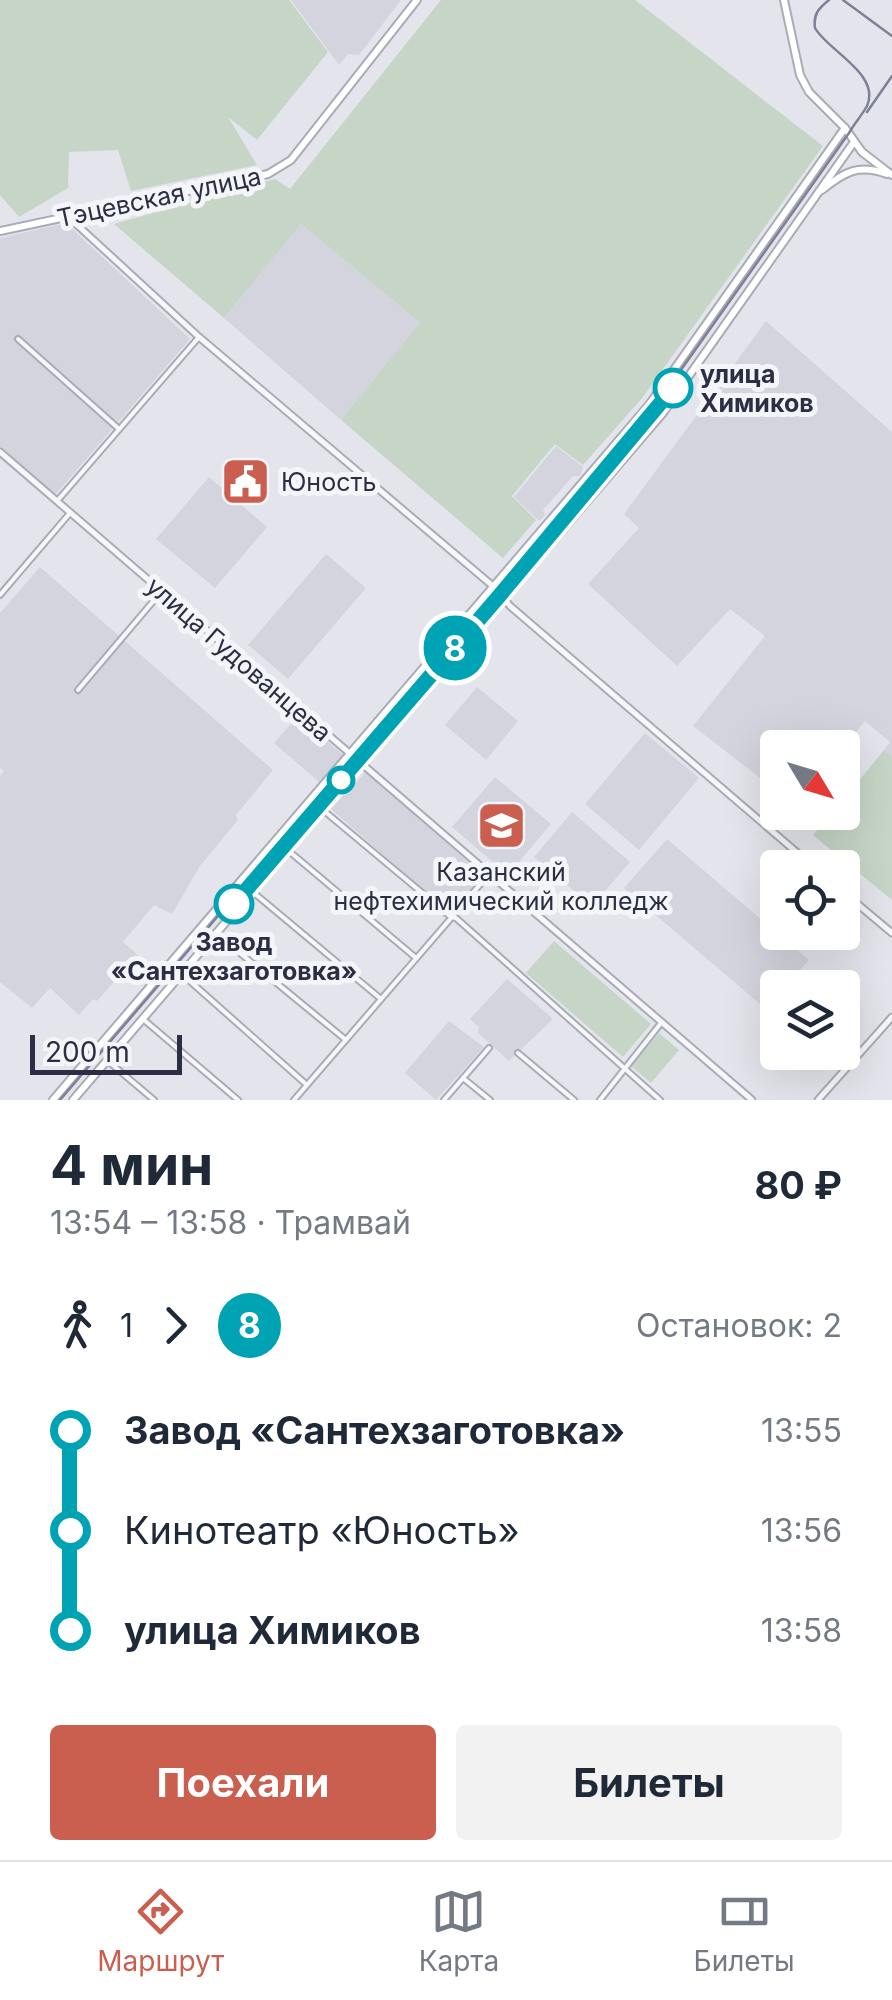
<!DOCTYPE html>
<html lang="ru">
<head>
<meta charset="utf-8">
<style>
  :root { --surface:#fff; --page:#f2f2f3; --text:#1f2937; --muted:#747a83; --line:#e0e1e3; --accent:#ca5f50 }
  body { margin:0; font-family:Inter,sans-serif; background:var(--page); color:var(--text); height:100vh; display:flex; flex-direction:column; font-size:38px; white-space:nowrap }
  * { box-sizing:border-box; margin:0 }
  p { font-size:32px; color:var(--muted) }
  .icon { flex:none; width:55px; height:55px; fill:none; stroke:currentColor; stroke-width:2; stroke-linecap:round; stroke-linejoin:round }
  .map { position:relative; height:1100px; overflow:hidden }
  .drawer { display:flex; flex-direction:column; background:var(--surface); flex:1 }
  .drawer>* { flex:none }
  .badge { padding:0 20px; border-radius:32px; font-size:35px; line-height:65px }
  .needle { width:65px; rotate:128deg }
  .controls { position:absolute; left:760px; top:730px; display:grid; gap:20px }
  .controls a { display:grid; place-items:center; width:100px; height:100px; border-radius:10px; background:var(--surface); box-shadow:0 10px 40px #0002; font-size:50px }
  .scale { position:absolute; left:30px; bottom:25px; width:152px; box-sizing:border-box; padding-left:10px; border:5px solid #2c2f44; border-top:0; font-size:28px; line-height:35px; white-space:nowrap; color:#2c2f44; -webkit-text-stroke:8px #f4f5f9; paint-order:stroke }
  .map>.badge { position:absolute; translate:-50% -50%; box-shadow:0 0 0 5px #fff }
  .legs { display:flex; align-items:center; gap:15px; height:110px; padding:0 50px; font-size:32px }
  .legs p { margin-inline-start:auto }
  .headline { display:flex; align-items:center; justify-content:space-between; height:170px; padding:0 50px }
  h1 { font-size:55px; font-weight:700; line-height:75px }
  .primary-button { display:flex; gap:20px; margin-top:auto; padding:20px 50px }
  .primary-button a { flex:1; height:115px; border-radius:10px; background:var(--accent); color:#fff; font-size:40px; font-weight:700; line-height:115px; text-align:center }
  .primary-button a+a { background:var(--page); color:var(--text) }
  ul { padding:0 50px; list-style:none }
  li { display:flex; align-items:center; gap:35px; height:100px; font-size:38px }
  li i { display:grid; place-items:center; width:15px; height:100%; margin:0 12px; background:currentColor }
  li i::after { content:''; width:25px; height:25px; margin:-12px; border:8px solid; border-radius:50%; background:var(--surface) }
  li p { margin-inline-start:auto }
  li:first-child i { background:linear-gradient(#0000 50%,currentColor 0) }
  li:last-child i { background:linear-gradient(currentColor 50%,#0000 0) }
  .menu { display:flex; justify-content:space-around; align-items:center; height:140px; border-top:2px solid var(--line); background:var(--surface); font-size:28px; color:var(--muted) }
  .menu a { display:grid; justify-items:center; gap:5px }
  .menu .current { color:var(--accent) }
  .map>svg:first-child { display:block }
  .built { fill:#d3d4dd }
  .green { fill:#c6d5c6 }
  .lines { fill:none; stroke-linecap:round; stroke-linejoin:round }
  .minor-casing { stroke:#a9abb6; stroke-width:8 }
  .tertiary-casing { stroke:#a9abb6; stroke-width:9 }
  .secondary-casing { stroke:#a9abb6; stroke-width:10 }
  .minor { stroke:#f7f7fa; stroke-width:4 }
  .tertiary { stroke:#f7f7fa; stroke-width:5 }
  .secondary { stroke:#fff; stroke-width:6 }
  .tram { stroke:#7e8195; stroke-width:2.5 }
  .line-1-casing { stroke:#fff; stroke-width:22 }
  .line-1 { stroke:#00a3b4; stroke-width:15 }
  .stop-1-dot { fill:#fff; stroke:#00a3b4; stroke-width:5 }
  .labels { text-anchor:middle; stroke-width:10; stroke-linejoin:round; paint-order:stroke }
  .street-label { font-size:25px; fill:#2c2f44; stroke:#f4f5f9 }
  .stop-label { font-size:25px; font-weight:bold; fill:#2c2f44; stroke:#f4f5f9; text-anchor:start }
  .poi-label { font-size:25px; fill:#2c2f44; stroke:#f4f5f9; text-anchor:start }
</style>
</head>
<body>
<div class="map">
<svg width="892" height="1100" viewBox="0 0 892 1100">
  <rect width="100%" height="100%" fill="#e4e5ec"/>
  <g class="built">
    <path d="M291,0H401L359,55L348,54L339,65Z"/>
    <path d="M66,223L190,339L55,495L0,447V238Z"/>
    <path d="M301,224L421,324L341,420L224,318Z"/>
    <path d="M766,321L892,432V757L884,750L890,742L865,721L849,741L843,737L833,747L778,748L777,791L693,726L765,636L730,609L677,666L588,584L639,528L624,514Z"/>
    <path d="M556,446L583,467L580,476H573L543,510L545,515L539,521L514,497Z"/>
    <path d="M209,477L267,527L215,588L156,539Z"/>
    <path d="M326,554L366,588L288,679L248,645Z"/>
    <path d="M40,567L273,770L236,815L238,820L200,866L172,914L154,905L123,942L138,955L97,1001L93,999L79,1015L50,988L32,1008L0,982V776L4,771L0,768V613Z"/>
    <path d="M477,687L518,721L486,760L445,725Z"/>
    <path d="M298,716L343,755L319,782L274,743Z"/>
    <path d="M645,733L699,778L639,850L585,804Z"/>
    <path d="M366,772L484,876L451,914L331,809Z"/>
    <path d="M495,777L551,824L508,875L452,827Z"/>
    <path d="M572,812L630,862L592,906L534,857Z"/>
    <path d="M667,839L809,960L785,987L778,988L777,997L767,1010L624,888Z"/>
    <path d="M507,979L553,1019L509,1061L478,1033L479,1027L470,1019Z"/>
    <path d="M449,1021L484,1047L436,1100L405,1073Z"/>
  </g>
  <g class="green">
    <path d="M0,0H289L328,52L257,140L228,117L257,165L131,191L118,150L69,152L68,188L19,217L0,195Z"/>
    <path d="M441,0H635L823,146L643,397L583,465L555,444L512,496L536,520L503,558L341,420L420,323L301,224L224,318L114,224L275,179L290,189Z"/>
    <path d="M884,750L892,757V900L813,835L832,813L842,812L843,800Z"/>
    <path d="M554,941L651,1024L623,1057L526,973Z"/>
    <path d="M659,1033L679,1050L651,1083L631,1066Z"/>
  </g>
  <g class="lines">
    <defs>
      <g id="minor">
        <path d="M18,339L119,429"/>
        <path d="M58,500L199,337"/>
        <path d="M0,595L70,513"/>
        <path d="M78,690L161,592"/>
        <path d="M323,810L451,917L456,918L660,1100"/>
        <path d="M290,852L416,958"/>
        <path d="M254,893L381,999"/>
        <path d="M218,935L346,1040"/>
        <path d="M183,975L307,1085"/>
        <path d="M143,1019L238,1100"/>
        <path d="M518,1053L574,1100"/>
        <path d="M108,1061L154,1100"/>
        <path d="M463,1078L490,1100"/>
        <path d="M294,1100L490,873"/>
        <path d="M444,1100L489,1048"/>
        <path d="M600,1100L661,1023"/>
      </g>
      <g id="tertiary">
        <path d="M73,216L75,223L199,337L494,587L510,606L815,868"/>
        <path d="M0,452L752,1100"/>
        <path d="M842,891L892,933"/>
        <path d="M818,1100L892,1017"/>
      </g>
      <g id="secondary">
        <path d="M784,0L800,75L809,92L845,128L862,152L892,175"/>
        <path d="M822,190C845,171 859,164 887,174"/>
        <path d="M0,231L268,174L291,160L417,0"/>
        <path d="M53,1100L649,405L845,128"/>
        <path d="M73,1100L662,414L854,142"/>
      </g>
    </defs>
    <use href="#minor" class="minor-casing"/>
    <use href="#tertiary" class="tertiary-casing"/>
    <use href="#secondary" class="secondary-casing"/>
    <use href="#minor" class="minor"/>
    <use href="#tertiary" class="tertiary"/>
    <use href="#secondary" class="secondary"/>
    <g class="tram">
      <path d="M843,0L892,36"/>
      <path d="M867,112L892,76"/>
      <path d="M60,1100L654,408L849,133C854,124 862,115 867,106C881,74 828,51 815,28C813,14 819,8 829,0"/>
    </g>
  </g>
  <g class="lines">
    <defs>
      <path id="line-1" d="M234,904L500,595L673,388"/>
    </defs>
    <use href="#line-1" class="line-1-casing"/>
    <use href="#line-1" class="line-1"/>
  </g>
  <defs>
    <symbol id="civic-square" viewBox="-11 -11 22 22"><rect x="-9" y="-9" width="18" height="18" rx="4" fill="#ca5f50" stroke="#f4f5f9"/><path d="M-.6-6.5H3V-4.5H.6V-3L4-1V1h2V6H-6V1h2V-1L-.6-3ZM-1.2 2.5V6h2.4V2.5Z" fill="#fff"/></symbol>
    <symbol id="university-square" viewBox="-11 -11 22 22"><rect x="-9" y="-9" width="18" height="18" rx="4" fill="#ca5f50" stroke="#f4f5f9"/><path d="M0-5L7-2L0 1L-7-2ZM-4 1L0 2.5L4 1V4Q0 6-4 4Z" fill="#fff"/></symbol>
  </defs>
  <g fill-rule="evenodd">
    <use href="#civic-square" x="218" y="454" width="55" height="55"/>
    <use href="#university-square" x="474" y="798" width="55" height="55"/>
  </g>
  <g class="stop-1-dot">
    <circle cx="673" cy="388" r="18"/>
    <circle cx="341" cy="780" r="12"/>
    <circle cx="234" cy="904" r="18"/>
  </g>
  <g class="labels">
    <g class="street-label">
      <text transform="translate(159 197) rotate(-12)" y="9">Тэцевская улица</text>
      <text transform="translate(239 659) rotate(41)" y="9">улица Гудованцева</text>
    </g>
    <g class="stop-label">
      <text x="700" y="383">улица<tspan x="700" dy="29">Химиков</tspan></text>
      <text x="234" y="951" text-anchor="middle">Завод<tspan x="234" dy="29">«Сантехзаготовка»</tspan></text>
    </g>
    <g class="poi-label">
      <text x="281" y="491">Юность</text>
      <text x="501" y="881" text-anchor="middle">Казанский<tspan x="501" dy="29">нефтехимический колледж</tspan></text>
    </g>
  </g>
</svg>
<div class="controls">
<a><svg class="needle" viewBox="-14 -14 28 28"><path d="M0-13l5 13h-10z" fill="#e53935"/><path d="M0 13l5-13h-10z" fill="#747a83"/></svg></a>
<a><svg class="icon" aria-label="locate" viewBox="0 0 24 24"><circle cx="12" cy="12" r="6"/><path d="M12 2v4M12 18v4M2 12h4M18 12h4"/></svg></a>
<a><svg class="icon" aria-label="layers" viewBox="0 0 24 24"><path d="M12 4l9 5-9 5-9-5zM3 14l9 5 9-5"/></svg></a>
</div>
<div class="scale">200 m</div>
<b class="badge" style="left:455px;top:648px;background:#00a3b4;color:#fff">8</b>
</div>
<section class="drawer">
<div class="headline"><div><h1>4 мин</h1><p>13:54 – 13:58 · Трамвай</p></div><b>80 ₽</b></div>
<div class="legs"><svg class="icon" aria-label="walk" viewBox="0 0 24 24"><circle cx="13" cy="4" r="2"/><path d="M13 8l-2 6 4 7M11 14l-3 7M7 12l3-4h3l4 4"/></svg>1<svg class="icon" aria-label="forward" viewBox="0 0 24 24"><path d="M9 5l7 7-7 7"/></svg><b class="badge" style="background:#00a3b4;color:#fff">8</b><p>Остановок: 2</p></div>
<ul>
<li><i style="color:#00a3b4"></i><b>Завод «Сантехзаготовка»</b><p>13:55</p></li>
<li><i style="color:#00a3b4"></i><span>Кинотеатр «Юность»</span><p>13:56</p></li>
<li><i style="color:#00a3b4"></i><b>улица Химиков</b><p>13:58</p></li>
</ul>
<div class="primary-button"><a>Поехали</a><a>Билеты</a></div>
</section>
<nav class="menu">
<a class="current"><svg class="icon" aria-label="directions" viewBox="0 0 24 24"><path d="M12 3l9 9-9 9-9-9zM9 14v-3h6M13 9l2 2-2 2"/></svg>Маршрут</a>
<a><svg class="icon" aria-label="map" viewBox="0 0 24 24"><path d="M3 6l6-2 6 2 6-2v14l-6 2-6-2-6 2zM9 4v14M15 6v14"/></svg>Карта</a>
<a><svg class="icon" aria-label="tickets" viewBox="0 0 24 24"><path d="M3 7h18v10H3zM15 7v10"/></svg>Билеты</a>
</nav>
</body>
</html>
